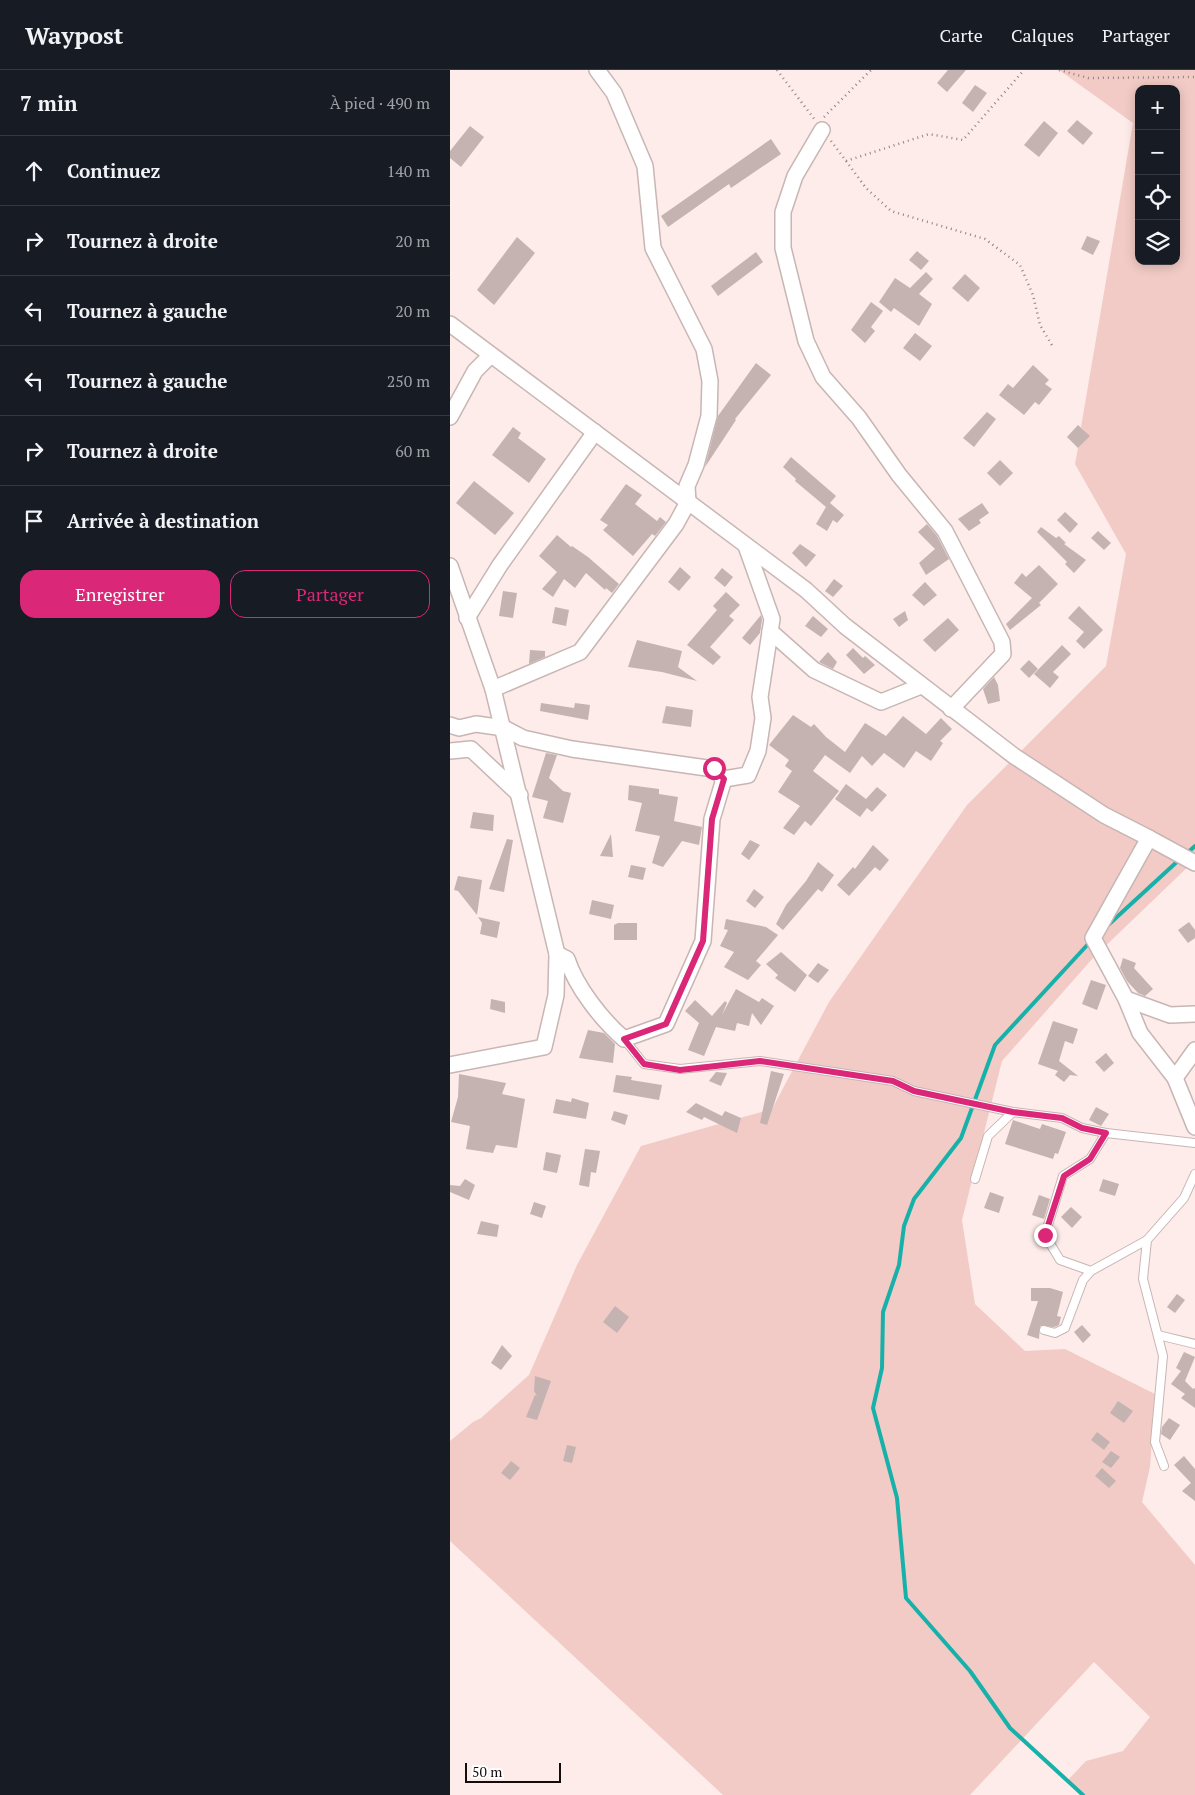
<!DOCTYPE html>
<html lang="fr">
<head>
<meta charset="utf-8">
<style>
  :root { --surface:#171b24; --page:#20242c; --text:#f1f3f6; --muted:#9ea1a6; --line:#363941; --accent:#db2777 }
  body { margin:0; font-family:"PT Serif",serif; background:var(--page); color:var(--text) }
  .controls { position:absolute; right:15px; top:15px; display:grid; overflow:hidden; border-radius:10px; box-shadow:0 2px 12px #0003 }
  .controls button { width:45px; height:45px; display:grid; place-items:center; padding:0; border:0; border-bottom:1px solid var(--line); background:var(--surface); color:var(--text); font:25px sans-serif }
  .scale { position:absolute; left:15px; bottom:12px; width:96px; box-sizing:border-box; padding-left:5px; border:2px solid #130e0d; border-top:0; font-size:14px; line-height:18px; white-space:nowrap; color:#130e0d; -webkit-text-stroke:4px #fff; paint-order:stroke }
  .stop { position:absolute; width:15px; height:15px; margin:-11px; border:4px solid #db2777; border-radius:50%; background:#fff }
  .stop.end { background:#db2777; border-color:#fff; box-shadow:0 1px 5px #0008 }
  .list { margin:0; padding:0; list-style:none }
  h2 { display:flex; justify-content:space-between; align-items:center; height:65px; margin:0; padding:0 20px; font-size:21px }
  h2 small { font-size:16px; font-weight:400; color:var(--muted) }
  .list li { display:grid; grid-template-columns:32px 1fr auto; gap:15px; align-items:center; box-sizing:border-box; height:70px; padding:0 20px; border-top:1px solid var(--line) }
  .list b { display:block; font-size:19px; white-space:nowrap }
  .list em { font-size:16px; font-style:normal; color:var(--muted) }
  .actions { display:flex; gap:10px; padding:15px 20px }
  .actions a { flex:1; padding:11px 0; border:1px solid var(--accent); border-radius:15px; text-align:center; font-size:18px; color:var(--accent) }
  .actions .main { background:var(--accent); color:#fff }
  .icon { flex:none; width:28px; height:28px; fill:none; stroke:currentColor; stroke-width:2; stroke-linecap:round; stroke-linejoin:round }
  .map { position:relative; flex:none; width:745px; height:1725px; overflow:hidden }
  header { display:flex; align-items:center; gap:30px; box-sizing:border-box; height:70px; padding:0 25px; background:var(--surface); border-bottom:1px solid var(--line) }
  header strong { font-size:24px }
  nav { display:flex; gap:28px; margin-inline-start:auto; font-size:18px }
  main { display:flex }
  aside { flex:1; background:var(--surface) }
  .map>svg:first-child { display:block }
</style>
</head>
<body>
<header>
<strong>Waypost</strong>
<nav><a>Carte</a><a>Calques</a><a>Partager</a></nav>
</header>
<main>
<aside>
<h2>7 min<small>À pied · 490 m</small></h2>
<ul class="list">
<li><svg class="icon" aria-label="ahead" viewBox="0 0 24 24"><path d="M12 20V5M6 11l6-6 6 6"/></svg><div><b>Continuez</b></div><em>140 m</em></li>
<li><svg class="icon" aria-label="right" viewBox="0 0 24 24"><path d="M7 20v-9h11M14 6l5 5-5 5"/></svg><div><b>Tournez à droite</b></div><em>20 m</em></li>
<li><svg class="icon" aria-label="left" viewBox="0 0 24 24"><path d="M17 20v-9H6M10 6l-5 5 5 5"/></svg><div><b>Tournez à gauche</b></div><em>20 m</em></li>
<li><svg class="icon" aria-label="left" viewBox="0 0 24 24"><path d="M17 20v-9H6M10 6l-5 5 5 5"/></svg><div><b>Tournez à gauche</b></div><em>250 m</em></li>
<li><svg class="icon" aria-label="right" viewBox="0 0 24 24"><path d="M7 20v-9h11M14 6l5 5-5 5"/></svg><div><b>Tournez à droite</b></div><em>60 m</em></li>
<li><svg class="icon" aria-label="arrive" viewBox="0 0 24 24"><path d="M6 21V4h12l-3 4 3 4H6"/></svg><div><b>Arrivée à destination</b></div></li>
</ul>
<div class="actions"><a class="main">Enregistrer</a><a>Partager</a></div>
</aside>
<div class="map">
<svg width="745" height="1725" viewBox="0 0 745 1725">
  <rect width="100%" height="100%" fill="#fdece9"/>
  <path fill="#f2cbc6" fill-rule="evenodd" d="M609 0H745V790L643 888 552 991 512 1150 525 1234 575 1281 615 1279 705 1324 700 1397 692 1432 745 1495V1725H633L617 1711 636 1691 673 1681 700 1647 644 1592 520 1725H273L0 1471V1371L23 1352 31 1348 79 1305 127 1195 191 1076 322 1039 379 932 517 735 656 596 676 484 625 394 628 378 639 366 631 357 683 53ZM689 19H726V191H689Z"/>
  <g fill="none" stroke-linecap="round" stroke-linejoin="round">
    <g stroke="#18b1a9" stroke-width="4">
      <polyline points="736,784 745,776"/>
      <polyline points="656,857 730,789"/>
      <polyline points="633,1725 560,1658 520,1601 456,1528 447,1428 423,1338 432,1298 433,1242 449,1195 454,1156 464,1129 511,1068 545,975 640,872"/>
    </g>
  </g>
  <g fill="#c4b3b1">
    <polygon points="498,0 516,0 497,22 487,13"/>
    <polygon points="525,15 537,23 523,42 512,33"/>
    <polygon points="627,50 643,63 633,75 617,61"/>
    <polygon points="594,51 608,63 589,87 574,75"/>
    <polygon points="20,56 34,67 11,97 0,88 0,81"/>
    <polygon points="321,69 331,84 281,118 279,114 218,157 211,146"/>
    <polygon points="637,166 650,171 643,185 631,179"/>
    <polygon points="67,167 85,183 44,235 27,220"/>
    <polygon points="467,181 479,191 471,200 459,190"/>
    <polygon points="306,182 313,192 268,226 261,216"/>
    <polygon points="476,202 483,209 469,224 482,234 469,256 444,238 441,242 429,232 445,208 460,218"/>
    <polygon points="515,204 530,218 518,232 502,218"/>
    <polygon points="421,232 433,241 421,257 425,261 415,273 401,260"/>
    <polygon points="465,263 482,276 470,291 453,278"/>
    <polygon points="306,293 321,305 285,349 286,350 255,397 268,346"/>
    <polygon points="583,295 599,310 595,314 602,319 589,335 585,332 574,345 549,325 558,314 563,318"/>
    <polygon points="537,342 546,349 524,377 513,368"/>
    <polygon points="628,355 640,366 628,378 617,367"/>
    <polygon points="63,357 71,363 68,368 96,389 79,413 42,385"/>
    <polygon points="341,387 386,426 380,433 394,445 387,453 383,450 377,461 366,454 376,437 345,411 346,409 333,397"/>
    <polygon points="550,390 563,403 550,416 537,403"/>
    <polygon points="24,411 64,443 45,465 6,433"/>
    <polygon points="176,414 192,425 185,434 207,451 210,447 216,452 205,466 202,464 183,486 153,460 158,455 150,450"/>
    <polygon points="532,433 539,443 529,450 531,453 519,461 508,449"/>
    <polygon points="615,442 628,454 620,463 607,450"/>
    <polygon points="477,454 487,466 499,489 476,505 469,493 485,479 468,462"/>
    <polygon points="591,457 606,468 609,466 616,473 614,474 636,490 624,503 615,494 617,492 587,462"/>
    <polygon points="648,461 661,473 654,480 641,468"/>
    <polygon points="107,465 121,477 122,476 138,487 169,514 162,523 156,518 155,520 136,503 125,518 114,509 103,527 92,519 107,502 89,486"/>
    <polygon points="350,474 366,485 356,497 342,483"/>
    <polygon points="589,495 608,514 589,533 591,535 560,560 556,554 582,528 564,513 572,503 576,507"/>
    <polygon points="230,497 241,507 229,521 218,512"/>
    <polygon points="272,498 283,507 275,517 264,508"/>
    <polygon points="384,509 393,516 383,527 375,521"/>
    <polygon points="475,512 487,525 474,536 462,525"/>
    <polygon points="53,521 67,523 63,548 49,546"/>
    <polygon points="276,522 290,535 279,546 284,550 260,577 271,587 263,595 237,575 267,540 263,536"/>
    <polygon points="629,536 653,560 634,579 626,571 634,562 618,548"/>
    <polygon points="105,537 119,540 116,556 102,553"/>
    <polygon points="455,541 458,550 449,557 443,549"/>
    <polygon points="311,545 312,550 310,563 300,575 292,568"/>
    <polygon points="363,546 378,559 371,567 355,556"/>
    <polygon points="498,548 509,560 485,582 473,570"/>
    <polygon points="187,570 232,581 228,597 247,611 212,602 178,597"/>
    <polygon points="612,575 621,584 603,602 609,607 600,618 584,604"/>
    <polygon points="403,578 413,588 415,586 425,595 414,604 396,585"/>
    <polygon points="80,580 95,581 95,587 79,594"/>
    <polygon points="378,582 387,592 383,599 369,592"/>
    <polygon points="579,590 588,599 579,608 570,599"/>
    <polygon points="544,607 548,615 550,631 538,634 533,619"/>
    <polygon points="91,633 124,638 125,633 140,635 138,650 90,641"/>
    <polygon points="216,636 243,640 241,657 212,653"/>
    <polygon points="343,645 361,657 364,654 376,667 395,682 415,653 436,666 453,646 476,664 491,648 502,659 490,671 493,673 481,691 466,681 454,698 434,683 422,696 412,686 400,703 375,685 363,701 389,721 361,756 355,751 344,765 333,758 350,736 328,722 342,701 335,696 339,690 319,675"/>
    <polygon points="96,683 107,685 99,708 113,721 121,723 113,753 93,748 98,731 82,727"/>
    <polygon points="396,714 416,729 427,717 437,725 422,742 417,738 410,747 385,729"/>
    <polygon points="179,715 209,719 209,724 228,727 224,751 252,757 249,775 232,771 213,797 202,793 210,766 185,761 192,733 178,730"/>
    <polygon points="23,742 44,745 43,761 20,758"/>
    <polygon points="161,764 163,787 150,786"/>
    <polygon points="57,769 63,770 54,822 39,819"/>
    <polygon points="300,770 310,775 299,790 291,784"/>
    <polygon points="423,775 439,790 430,801 425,797 399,826 387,815 403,797 405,799"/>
    <polygon points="368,792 384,805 372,822 368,819 333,860 326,854 336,835 356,811"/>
    <polygon points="181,795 196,798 193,810 178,807"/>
    <polygon points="8,806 32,810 27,845 8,821 4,820"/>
    <polygon points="304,819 314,827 305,838 296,831"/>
    <polygon points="142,830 164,835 161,849 139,844"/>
    <polygon points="28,847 50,852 47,868 30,864 32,853"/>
    <polygon points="276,849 316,857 328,865 306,891 311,895 298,910 274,897 284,882 270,876 278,860 274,859"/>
    <polygon points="739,852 745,860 745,868 738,873 728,860"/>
    <polygon points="168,853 187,853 187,870 164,870 164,855"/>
    <polygon points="331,882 357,905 345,922 325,908 328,905 316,894"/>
    <polygon points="673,888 686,893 684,898 703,919 695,926 688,923 677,911 670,898"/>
    <polygon points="368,893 379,900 368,913 358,906"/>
    <polygon points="641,910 656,915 647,940 632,934"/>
    <polygon points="286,919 309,932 312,928 324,936 311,955 302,943 299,956 287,953 285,961 266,957 254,986 238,980 249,953 235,941 245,930 262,946 275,931 277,933 272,945"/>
    <polygon points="41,929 55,932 55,943 40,939"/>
    <polygon points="603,951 628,959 623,974 615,971 609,991 628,1006 620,1005 614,1012 605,1005 608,1001 588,994"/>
    <polygon points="138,960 154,963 165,974 163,993 129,988"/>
    <polygon points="656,983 664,993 654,1002 645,992"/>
    <polygon points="321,1001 334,1004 317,1055 310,1053"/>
    <polygon points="266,1002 277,1003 271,1016 259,1011"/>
    <polygon points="9,1004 56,1013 52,1024 75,1029 67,1078 46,1075 43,1083 16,1079 20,1056 1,1052 8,1027"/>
    <polygon points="166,1005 182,1007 181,1010 212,1015 209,1030 163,1022"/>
    <polygon points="122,1028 139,1033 136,1049 103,1043 106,1029 121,1032"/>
    <polygon points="246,1033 272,1046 275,1041 291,1048 287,1063 254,1047 252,1050 236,1042"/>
    <polygon points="646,1037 659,1044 651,1056 639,1050"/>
    <polygon points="164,1041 178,1045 175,1055 161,1050"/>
    <polygon points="563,1050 590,1059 592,1054 616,1062 608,1084 605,1083 603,1089 555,1074"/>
    <polygon points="135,1079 150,1081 146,1103 141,1102 139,1117 129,1115"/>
    <polygon points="96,1082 111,1085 107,1103 93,1100"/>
    <polygon points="15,1109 25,1115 19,1130 0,1122 0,1115 10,1116"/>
    <polygon points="653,1109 669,1114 665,1126 649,1121"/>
    <polygon points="540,1122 554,1127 549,1143 534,1138"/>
    <polygon points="589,1125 600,1129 594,1149 582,1145"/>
    <polygon points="84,1132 96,1136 92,1148 80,1144"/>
    <polygon points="621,1137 632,1147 622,1158 611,1147"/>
    <polygon points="31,1151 49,1155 47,1167 27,1164"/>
    <polygon points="581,1218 600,1218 613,1222 607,1246 611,1247 609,1255 604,1257 590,1256 589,1269 577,1265 588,1231 581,1231"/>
    <polygon points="727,1224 735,1230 725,1243 717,1237"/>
    <polygon points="165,1236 179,1247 167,1263 153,1252"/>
    <polygon points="632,1255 641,1265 633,1273 624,1262"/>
    <polygon points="52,1275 62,1286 51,1300 41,1293"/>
    <polygon points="734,1282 745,1287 735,1311 743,1319 745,1318 745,1338 731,1328 735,1324 721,1314 731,1301 726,1298"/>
    <polygon points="85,1306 101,1311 87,1350 76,1347 85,1325 87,1326 84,1321"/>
    <polygon points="668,1331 683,1341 674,1353 660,1343"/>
    <polygon points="719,1348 730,1355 720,1370 711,1364 712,1357"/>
    <polygon points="647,1362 660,1372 654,1380 641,1370"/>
    <polygon points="117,1375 126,1377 122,1393 113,1391"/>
    <polygon points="661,1381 670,1387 661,1398 652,1392"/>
    <polygon points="734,1386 745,1399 745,1431 732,1421 741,1413 724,1395"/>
    <polygon points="61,1391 70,1398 60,1410 51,1403"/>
    <polygon points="652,1398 666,1411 659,1418 645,1406"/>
  </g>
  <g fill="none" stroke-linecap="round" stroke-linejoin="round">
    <defs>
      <g id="service">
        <polyline points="174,969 194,994 230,999 310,991 443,1011 464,1021 563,1042"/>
        <polyline points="656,1063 640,1089 613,1106 595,1165 610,1190 641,1201 697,1170 734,1128 745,1104"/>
        <polyline points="525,1109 538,1066 563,1042 612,1048 632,1058 656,1063 745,1073"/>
        <polyline points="697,1170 693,1209 713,1286 705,1372 714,1396"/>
        <polyline points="594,1260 605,1263 615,1258 633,1210 641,1201"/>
        <polyline points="708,1265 745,1274"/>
      </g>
      <g id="minor">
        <polyline points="372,60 345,106 333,142 333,178 356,271 373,307 409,348 449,405 495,461 552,572 553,584 501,639"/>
        <polyline points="0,254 356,520 395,556 564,686 654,745 699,768 643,868 676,929 690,963 725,1008 745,1057"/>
        <polyline points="0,347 25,301 41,285"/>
        <polyline points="0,496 43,619 107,884 106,925 94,977 0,995"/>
        <polyline points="17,548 50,495 145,362"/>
        <polyline points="320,561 364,600 431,632 471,616"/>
        <polyline points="43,619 130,582 226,454 238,432 237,416 246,395 259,346 260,311 254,279 203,178 195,96 164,23 147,0"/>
        <polyline points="0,655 9,658 26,654 54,658 73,668 122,679 264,699 274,709"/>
        <polyline points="0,681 21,679 70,725"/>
        <polyline points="274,709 298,705 308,681 313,648 310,627 322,549 296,476"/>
        <polyline points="699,768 745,793"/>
        <path d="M107 884 117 889C126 917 152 950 174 969L216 954 253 871 262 749 274 709"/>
        <polyline points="676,929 720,945 745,944"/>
        <polyline points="725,1008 745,980"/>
      </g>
    </defs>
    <use href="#service" stroke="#c7b6b4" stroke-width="10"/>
    <use href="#minor" stroke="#c7b6b4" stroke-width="18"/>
    <g stroke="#8f8482" stroke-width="2.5" stroke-dasharray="1 4" stroke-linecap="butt">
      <polyline points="327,0 365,50"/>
      <polyline points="609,0 638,8 745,7"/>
      <polyline points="374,47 421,0"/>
      <polyline points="381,71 396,91 479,64 513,70 574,0"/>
      <polyline points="396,91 416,118 441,141 535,169 570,195 583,225 590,255 603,277"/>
    </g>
    <use href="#service" stroke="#fff" stroke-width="8"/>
    <use href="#minor" stroke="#fff" stroke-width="15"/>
  </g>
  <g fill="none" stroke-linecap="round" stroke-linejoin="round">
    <polyline stroke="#db2777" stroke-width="6" points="264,698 274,709 262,749 253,871 216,954 174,969 194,994 230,1000 310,991 443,1011 464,1021 563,1042 612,1048 632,1058 656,1063 640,1089 614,1106 595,1165"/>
  </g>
</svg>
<div class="controls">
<button>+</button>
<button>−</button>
<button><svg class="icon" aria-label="locate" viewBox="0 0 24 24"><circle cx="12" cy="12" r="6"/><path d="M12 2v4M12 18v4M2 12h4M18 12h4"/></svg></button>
<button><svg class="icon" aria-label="layers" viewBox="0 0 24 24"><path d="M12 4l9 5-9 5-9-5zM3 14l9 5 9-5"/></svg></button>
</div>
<div class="scale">50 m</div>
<div class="stop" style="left:264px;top:698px"></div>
<div class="stop end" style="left:595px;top:1165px"></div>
</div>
</main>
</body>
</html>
